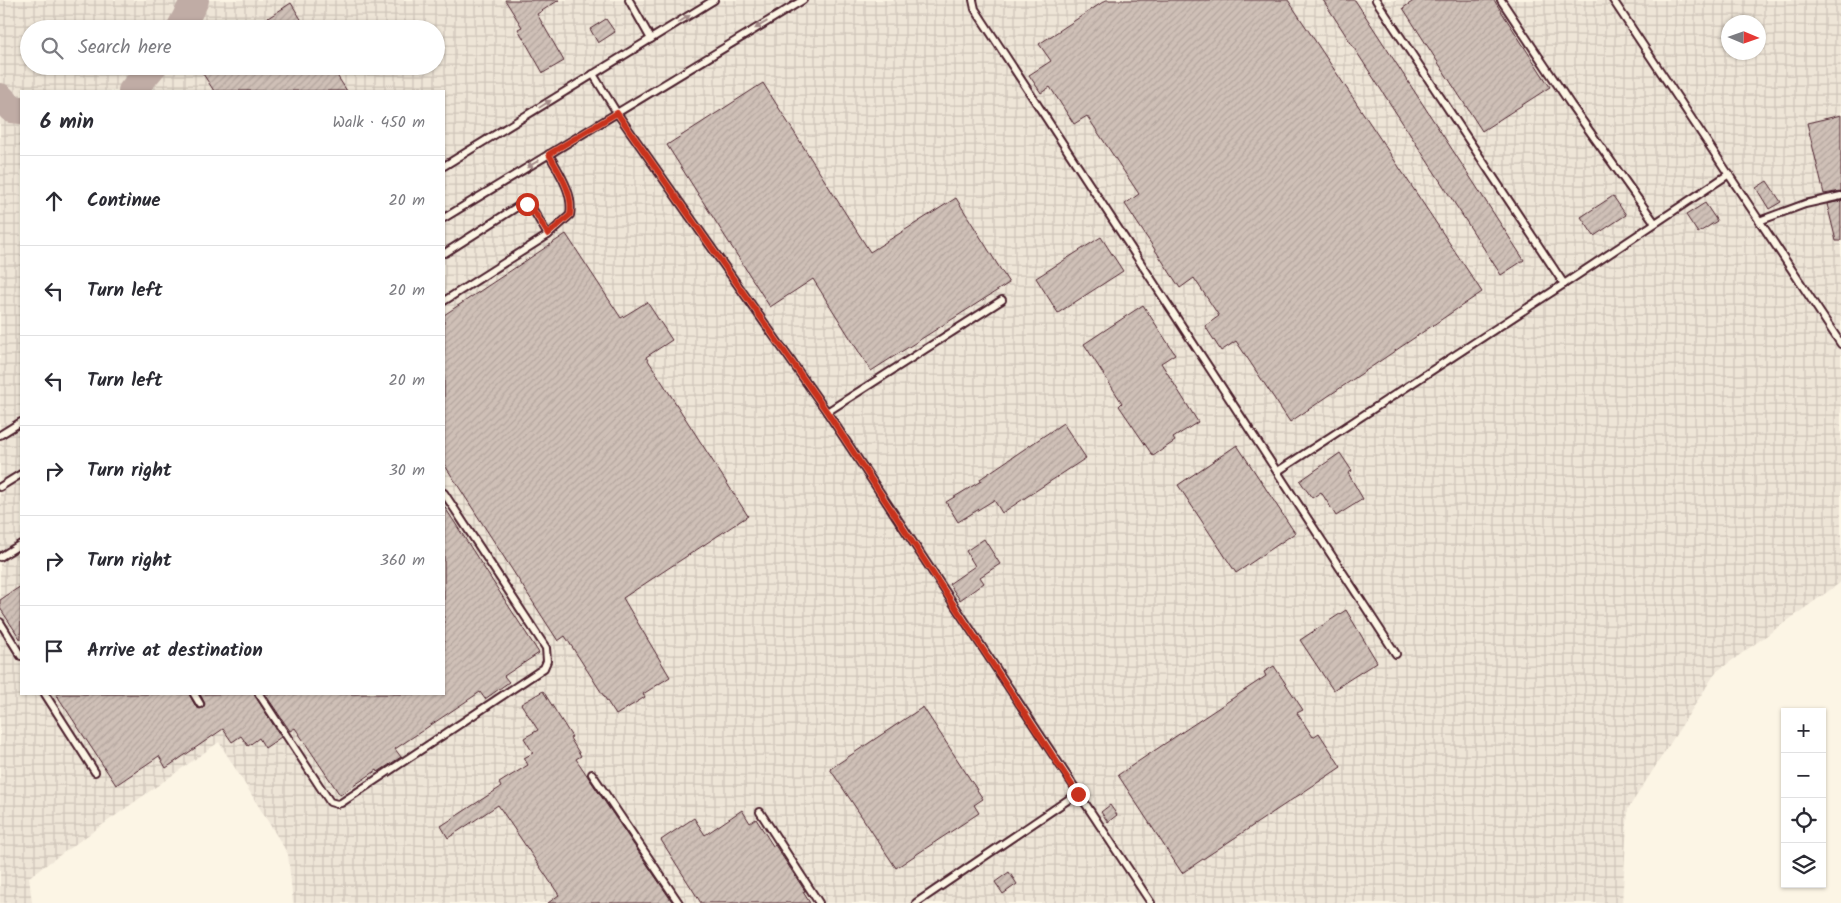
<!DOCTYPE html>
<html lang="en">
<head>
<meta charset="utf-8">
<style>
  :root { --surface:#fff; --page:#f2f2f3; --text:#2b2b33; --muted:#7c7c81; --line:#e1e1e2 }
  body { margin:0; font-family:Kalam,sans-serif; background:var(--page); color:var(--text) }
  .controls { position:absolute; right:15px; bottom:15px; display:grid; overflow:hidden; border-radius:0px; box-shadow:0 1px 4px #0004 }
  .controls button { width:45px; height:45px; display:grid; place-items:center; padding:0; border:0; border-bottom:1px solid var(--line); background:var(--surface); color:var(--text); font:25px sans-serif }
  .compass { position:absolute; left:1721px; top:15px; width:45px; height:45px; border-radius:50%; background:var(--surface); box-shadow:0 1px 4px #0004; rotate:92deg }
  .stop { position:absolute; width:15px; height:15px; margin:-11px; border:4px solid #c8321e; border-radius:50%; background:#fff }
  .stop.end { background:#c8321e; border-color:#fff; box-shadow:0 1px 5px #0008 }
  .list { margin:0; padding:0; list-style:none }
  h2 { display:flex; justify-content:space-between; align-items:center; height:65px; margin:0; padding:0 20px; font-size:21px }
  h2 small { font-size:16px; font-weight:400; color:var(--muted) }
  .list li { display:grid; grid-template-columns:32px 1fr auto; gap:15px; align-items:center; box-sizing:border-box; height:90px; padding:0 20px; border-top:1px solid var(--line) }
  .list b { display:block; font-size:19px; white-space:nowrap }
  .list em { font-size:16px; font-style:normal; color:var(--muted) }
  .icon { flex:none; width:28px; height:28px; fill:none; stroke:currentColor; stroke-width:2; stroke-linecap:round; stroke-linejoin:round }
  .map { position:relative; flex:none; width:1841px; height:903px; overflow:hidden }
  .search { position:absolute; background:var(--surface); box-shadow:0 1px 4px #0004; left:20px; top:20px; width:425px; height:55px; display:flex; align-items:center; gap:12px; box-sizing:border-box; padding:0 18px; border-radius:28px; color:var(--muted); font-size:19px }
  .panel { position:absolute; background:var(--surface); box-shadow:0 1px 4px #0004; left:20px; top:90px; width:425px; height:605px; border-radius:0px }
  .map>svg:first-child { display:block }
</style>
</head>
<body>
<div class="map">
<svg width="1841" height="903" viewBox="0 0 1841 903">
  <defs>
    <pattern id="industrial-grid" width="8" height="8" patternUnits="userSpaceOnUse" patternTransform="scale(1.25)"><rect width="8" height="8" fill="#eee5d7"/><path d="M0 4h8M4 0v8" fill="none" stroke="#cec4b9"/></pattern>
    <pattern id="building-hatch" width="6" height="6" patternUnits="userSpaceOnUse" patternTransform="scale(1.25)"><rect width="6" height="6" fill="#cfc0b7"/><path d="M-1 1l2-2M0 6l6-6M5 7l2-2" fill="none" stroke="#b3a59e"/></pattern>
  </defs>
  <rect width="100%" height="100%" fill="#fcf5e5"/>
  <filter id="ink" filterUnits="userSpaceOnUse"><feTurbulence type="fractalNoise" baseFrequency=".02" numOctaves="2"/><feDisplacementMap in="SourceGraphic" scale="10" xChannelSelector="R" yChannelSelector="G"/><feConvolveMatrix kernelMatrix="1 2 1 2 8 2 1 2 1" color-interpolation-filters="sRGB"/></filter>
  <g filter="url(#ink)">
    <path fill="url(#industrial-grid)" fill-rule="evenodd" d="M0 0H1841V582L1716 672 1628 809 1622 903H293L288 854 219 742 29 877 32 903H0ZM1728 22H1758V52H1728ZM29 29H436V66H29ZM21 91H444V694H21Z"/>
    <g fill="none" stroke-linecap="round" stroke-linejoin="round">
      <g stroke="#c0aca5" stroke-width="28">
        <polyline points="180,29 195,0"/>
        <polyline points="132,91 153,66"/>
        <polyline points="0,97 12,109 21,110"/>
      </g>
    </g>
    <g fill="url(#building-hatch)" stroke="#4a1f2b">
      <polygon points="505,0 559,0 537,14 564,61 543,73 518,29 522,27"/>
      <polygon points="1106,0 1288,0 1482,292 1290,422 1236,341 1221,351 1205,326 1219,316 1194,278 1180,288 1125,204 1139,194 1087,116 1074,124 1050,87 1041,93 1029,75 1051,61 1039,44"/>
      <polygon points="1323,0 1355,0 1524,260 1501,275"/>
      <polygon points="1415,0 1494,0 1550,87 1482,131 1403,8"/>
      <polygon points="291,3 307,29 251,29"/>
      <polygon points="606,19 615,32 598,43 590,29"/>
      <polygon points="198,66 331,66 347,91 214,91"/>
      <polygon points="763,83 870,252 956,198 1009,283 871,371 813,279 770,307 667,145"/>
      <polygon points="1841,115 1841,191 1824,194 1807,123"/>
      <polygon points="1767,181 1781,202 1769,209 1756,188"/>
      <polygon points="1613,196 1626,215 1594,236 1581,217"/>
      <polygon points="1841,201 1841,241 1836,241 1827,204"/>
      <polygon points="1705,203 1717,221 1698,233 1686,215"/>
      <polygon points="566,234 621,318 647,302 672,340 646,357 748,516 623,598 670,677 643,694 645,697 616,715 565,636 558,641 444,464 444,315"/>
      <polygon points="1101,237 1123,271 1058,313 1036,278"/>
      <polygon points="1143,305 1175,354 1161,363 1198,422 1173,438 1175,441 1153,456 1119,406 1122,403 1084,344"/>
      <polygon points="1063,423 1086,458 1002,513 994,500 958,522 946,502 981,481 980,479"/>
      <polygon points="1237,445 1295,533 1236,573 1178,485"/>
      <polygon points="1340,453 1352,471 1348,473 1363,499 1336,516 1321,492 1312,498 1300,481"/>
      <polygon points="444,506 539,653 504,676 509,682 485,699 480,692 395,749 401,757 378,772 377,770 340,795 295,728 290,731 265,694 444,694"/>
      <polygon points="984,539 1000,564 980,577 984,583 960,600 949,584 975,566 966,551"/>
      <polygon points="21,586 21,640 0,608 0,600"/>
      <polygon points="1346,610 1377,662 1333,690 1300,640"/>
      <polygon points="1274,666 1303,710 1297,713 1313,737 1319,733 1341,767 1182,873 1118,775 1266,676 1264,672"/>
      <polygon points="543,691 572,737 570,738 581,756 576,759 673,903 548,903 559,895 498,805 448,838 441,826 501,787 499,783 528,765 524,758 533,753 524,738 538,730 521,704"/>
      <polygon points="56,694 189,694 196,707 200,709 203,708 205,704 200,694 254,694 281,737 265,748 259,738 248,746 241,736 232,742 223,729 166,768 159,756 116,785"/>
      <polygon points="923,707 983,799 974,805 979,813 896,868 830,769"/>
      <polygon points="1110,805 1117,815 1108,822 1101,812"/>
      <polygon points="742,810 750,823 756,819 773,846 775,845 805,891 803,892 810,903 701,903 661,840 694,818 705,835"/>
      <polygon points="1009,872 1017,884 1003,894 995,882"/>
    </g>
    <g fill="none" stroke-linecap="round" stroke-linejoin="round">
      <defs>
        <g id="lane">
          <polyline points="629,0 651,39"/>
          <polyline points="973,0 975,9 1396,654"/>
          <polyline points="1376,0 1564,284 1729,174"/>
          <polyline points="1501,0 1571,105 1655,223"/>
          <polyline points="1613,0 1841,344"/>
          <polyline points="593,74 617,113 827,412 1151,903"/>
          <polyline points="444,166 714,0"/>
          <polyline points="444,218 803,0"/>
          <polyline points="1759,221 1805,204 1841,196"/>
          <polyline points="445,253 520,205 527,204 531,206 548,235"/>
          <path d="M444 301 548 235 570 215C574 193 559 173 549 154"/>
          <polyline points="827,412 1002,300"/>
          <polyline points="0,435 21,422"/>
          <polyline points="1278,471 1564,284"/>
          <polyline points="0,487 21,474"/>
          <polyline points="0,557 21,544"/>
          <polyline points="0,622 21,656"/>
          <polyline points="45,694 95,772"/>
          <polyline points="194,694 200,704"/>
          <polyline points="259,694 330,802 337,804 341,803 544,668 547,661 546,648 444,493"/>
          <polyline points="592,774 679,903"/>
          <polyline points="760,812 819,903"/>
          <polyline points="916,903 1078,793"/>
        </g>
      </defs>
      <use href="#lane" stroke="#4a1f2b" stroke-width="10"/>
      <use href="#lane" stroke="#fcf5e5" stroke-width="6"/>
    </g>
    <defs><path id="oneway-solid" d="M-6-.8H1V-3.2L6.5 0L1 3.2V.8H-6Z" transform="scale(1.25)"/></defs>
    <g fill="#a38a88">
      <use href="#oneway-solid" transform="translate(684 19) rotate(-32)"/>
      <use href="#oneway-solid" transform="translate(761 25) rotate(149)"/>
      <use href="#oneway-solid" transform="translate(545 104) rotate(-32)"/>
      <use href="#oneway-solid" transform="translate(533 164) rotate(149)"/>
    </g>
  </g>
  <g fill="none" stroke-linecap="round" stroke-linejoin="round" filter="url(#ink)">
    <path stroke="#c8321e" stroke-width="6" d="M527 204 531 206 548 234 570 215C574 193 559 173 549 154L617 113 827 412 1078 794"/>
  </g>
</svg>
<div class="controls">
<button>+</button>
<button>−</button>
<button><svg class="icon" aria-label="locate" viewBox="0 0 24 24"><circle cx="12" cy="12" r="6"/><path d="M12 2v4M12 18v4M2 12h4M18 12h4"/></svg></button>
<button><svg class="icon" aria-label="layers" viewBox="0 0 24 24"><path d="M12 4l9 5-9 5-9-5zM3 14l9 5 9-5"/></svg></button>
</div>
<svg class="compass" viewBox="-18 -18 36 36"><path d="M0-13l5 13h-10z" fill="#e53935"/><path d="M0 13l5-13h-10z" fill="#7c7c81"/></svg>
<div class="stop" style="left:527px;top:204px"></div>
<div class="stop end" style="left:1078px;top:794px"></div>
<div class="search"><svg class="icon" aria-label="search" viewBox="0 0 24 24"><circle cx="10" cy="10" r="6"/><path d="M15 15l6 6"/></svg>Search here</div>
<section class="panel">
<h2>6 min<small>Walk · 450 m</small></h2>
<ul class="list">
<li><svg class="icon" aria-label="ahead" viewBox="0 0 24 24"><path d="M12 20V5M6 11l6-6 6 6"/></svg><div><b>Continue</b></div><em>20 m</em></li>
<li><svg class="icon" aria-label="left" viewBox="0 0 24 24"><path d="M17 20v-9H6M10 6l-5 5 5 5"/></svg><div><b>Turn left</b></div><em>20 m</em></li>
<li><svg class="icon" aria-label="left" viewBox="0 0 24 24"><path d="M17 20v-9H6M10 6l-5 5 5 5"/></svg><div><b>Turn left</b></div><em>20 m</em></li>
<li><svg class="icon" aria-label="right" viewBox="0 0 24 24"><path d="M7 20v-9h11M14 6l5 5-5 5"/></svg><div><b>Turn right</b></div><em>30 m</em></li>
<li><svg class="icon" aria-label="right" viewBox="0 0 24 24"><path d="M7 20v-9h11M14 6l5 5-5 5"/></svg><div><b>Turn right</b></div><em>360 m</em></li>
<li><svg class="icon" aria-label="arrive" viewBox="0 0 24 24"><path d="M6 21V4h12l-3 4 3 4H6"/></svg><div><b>Arrive at destination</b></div></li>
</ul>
</section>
</div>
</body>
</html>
